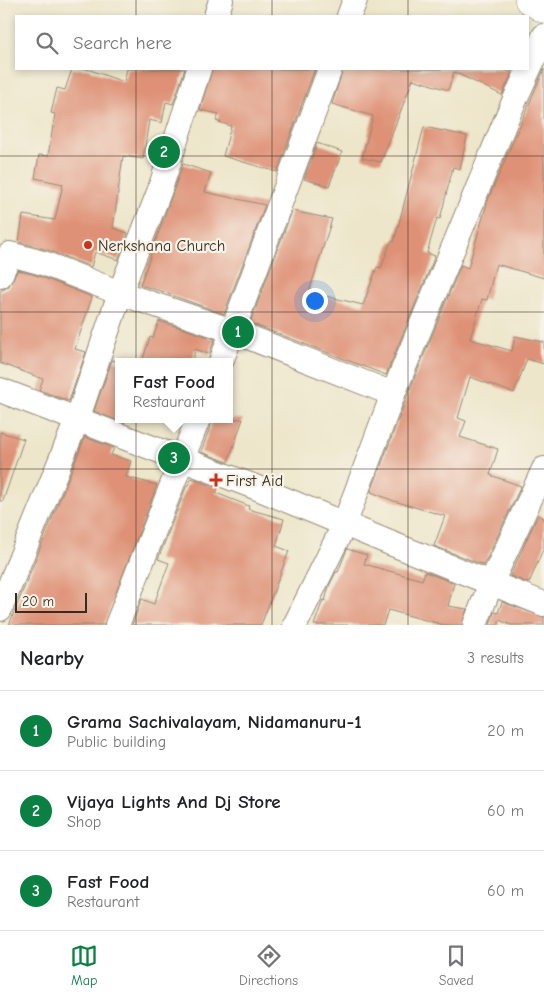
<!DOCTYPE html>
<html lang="en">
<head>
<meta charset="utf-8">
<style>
  :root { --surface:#fff; --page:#f6f6f6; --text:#202124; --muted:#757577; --line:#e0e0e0; --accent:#0b8043 }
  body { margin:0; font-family:"Comic Neue",sans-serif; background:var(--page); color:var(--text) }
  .scale { position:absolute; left:15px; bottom:12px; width:72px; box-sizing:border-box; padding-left:5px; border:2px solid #3b2a1e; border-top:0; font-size:14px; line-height:18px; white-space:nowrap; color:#3b2a1e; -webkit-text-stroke:4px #f7f3e8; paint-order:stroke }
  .you { position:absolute; left:314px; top:300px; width:18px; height:18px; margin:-12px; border:4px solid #fff; border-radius:50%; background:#1a73e8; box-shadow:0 0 0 8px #1a73e833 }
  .badge { display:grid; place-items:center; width:32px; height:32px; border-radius:50%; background:var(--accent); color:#fff; font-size:16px; font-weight:700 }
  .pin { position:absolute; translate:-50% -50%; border:2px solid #fff; box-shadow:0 1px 5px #0006 }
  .popup { position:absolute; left:115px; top:358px; width:118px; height:65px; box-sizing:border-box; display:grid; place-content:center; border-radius:0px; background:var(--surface); filter:drop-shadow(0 1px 4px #0005); font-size:16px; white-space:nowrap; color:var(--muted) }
  .popup b { font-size:19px; color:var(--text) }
  .popup::after { content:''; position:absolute; left:50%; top:100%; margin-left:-10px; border:10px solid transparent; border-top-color:var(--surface) }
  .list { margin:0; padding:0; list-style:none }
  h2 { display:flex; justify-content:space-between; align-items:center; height:65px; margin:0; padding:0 20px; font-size:21px }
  h2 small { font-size:16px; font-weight:400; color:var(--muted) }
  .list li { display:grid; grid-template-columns:32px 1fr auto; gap:15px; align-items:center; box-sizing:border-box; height:80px; padding:0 20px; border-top:1px solid var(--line) }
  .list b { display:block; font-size:19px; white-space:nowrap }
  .list p { margin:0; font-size:16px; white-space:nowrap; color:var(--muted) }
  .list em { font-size:16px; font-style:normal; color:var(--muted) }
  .icon { flex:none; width:28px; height:28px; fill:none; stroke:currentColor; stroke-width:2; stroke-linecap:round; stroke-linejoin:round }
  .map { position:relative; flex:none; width:544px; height:625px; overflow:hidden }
  .search { position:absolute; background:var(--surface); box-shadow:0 2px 8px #0003; left:15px; right:15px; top:15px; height:55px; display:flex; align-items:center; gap:12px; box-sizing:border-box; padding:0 18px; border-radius:0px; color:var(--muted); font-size:19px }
  .sheet { height:305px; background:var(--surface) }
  nav { display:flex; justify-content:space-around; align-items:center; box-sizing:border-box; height:70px; border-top:1px solid var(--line); background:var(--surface); font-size:14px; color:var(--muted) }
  nav a { display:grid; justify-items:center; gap:2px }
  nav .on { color:var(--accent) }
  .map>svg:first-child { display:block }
</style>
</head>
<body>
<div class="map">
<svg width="544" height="625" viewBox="0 0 544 625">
  <rect width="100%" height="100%" fill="#f7f3e8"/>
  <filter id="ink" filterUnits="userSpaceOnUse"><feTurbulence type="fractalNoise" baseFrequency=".02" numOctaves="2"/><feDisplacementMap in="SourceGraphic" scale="10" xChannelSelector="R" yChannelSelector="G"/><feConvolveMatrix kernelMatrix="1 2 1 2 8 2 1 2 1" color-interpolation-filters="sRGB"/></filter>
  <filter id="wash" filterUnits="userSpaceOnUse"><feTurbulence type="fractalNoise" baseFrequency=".0096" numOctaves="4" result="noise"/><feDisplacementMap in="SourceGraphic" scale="20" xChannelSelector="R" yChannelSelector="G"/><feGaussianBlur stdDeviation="1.12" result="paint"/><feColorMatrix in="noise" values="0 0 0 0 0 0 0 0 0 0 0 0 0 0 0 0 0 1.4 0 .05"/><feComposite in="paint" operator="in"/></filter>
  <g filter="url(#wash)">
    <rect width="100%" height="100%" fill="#ede6ca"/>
    <g id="blocks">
      <g fill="#de9176">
        <polygon points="72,69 87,69 124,82 127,69 185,69 173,104 166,102 162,123 149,120 143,159 123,156 113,228 128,233 118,260 95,252 91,267 48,250 19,242 23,215 55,220 63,184 35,178 39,155 48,156 55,114 51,113 57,88 65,90"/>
        <polygon points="212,69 315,69 277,172 223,156 231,126 216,121 219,114 200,110"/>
        <polygon points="343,69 504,69 512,72 502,95 454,72 448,90 413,79 381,162 362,158 373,116 332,104"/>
        <polygon points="544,69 544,278 496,264 487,300 482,299 470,339 512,351 515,336 544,342 544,364 527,359 514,393 470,377 458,418 466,421 460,437 498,449 490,475 521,486 484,565 434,546 445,516 394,501 371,492 406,399 461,265 468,268 488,200"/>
        <polygon points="424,127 467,136 460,169 453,167 440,219 437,218 427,253 435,256 386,375 250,323 292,211 332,219 309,292 363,305 377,267 381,268 391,241 394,242"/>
        <polygon points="317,143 342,152 329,186 304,179"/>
        <polygon points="183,164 211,173 205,192 265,205 224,314 168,294 168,293 140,285"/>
        <polygon points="18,270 39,276 92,297 75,349 86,352 69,401 39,390 43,379 0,363 0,291 8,287"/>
        <polygon points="159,321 215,339 209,354 195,349 193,362 142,362 150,337 153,338"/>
        <polygon points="112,360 119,362 119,419 126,419 124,423 94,411"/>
        <polygon points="213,419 243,419 228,462 201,452"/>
        <polygon points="0,432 24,439 3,501 0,501"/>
        <polygon points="85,437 114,448 111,455 131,461 126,477 157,485 104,625 9,625"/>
        <polygon points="191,478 218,488 216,493 249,506 248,509 284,519 276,546 289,551 261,625 132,625 142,599 154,604 169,563 158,559 187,485 189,485"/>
        <polygon points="538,515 544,518 544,547 529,583 510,576"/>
        <polygon points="347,549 367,555 364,564 422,580 425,572 454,583 448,606 467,609 462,625 444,625 388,610 383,625 314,625 323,600 325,601 329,586 336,572 338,572"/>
        <polygon points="502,602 544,617 544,625 511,625 499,620 499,625 490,625 494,612 498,613"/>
      </g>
    </g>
  </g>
  <g filter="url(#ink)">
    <use href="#blocks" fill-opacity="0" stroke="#948874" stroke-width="1"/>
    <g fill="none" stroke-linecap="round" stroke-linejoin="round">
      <defs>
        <g id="street">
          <polyline points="216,16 221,0"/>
          <polyline points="349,16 355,0"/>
          <polyline points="0,276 10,254 43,263 120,293 233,331 393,394"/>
          <polyline points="221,362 330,69"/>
          <polyline points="0,390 255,487 390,543 544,604"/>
          <polyline points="0,609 77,420 120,293 159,192 199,69"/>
          <polyline points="117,625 198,419"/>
          <polyline points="295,625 344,525 393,394 508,115 544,36"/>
          <polyline points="475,625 491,583 544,469"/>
        </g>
        <polyline id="secondary" points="529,0 544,9"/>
      </defs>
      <use href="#street" stroke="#948874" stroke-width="26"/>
      <use href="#secondary" stroke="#948874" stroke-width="29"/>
      <use href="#street" stroke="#fff" stroke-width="24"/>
      <use href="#secondary" stroke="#fff" stroke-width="28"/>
    </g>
  </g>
  <path fill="none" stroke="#3b2a1e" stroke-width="1" stroke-opacity="0.55" d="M136 0V16M272 0V16M408 0V16M136 69V625M272 69V625M408 69V625M0 156H544M0 312H544M0 469H544"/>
  <g fill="#c8321e" stroke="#f7f3e8" stroke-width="2">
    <circle cx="88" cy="245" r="5"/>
    <path d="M213.5 472.5h5v5h5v5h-5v5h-5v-5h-5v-5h5z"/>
  </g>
  <g text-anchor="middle" stroke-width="4.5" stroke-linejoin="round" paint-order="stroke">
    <g font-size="16" fill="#3b2a1e" stroke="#f7f3e8" text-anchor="start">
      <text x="98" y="251">Nerkshana Church</text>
      <text x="226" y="486">First Aid</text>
    </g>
  </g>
</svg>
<div class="scale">20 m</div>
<div class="you"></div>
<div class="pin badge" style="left:238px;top:332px">1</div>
<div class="pin badge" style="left:164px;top:152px">2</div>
<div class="pin badge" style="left:174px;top:458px">3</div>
<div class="popup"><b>Fast Food</b>Restaurant</div>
<div class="search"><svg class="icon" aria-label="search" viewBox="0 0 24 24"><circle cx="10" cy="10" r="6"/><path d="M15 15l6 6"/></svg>Search here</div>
</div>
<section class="sheet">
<h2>Nearby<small>3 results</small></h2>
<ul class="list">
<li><span class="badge">1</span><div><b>Grama Sachivalayam, Nidamanuru-1</b><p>Public building</p></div><em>20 m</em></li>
<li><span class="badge">2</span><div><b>Vijaya Lights And Dj Store</b><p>Shop</p></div><em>60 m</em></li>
<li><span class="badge">3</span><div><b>Fast Food</b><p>Restaurant</p></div><em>60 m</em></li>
</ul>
</section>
<nav>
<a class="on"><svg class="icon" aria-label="map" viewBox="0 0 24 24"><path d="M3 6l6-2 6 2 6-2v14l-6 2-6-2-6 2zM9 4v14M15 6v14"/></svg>Map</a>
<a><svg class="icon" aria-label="directions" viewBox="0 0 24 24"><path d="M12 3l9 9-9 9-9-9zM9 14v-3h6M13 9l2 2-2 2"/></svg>Directions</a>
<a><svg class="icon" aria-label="saved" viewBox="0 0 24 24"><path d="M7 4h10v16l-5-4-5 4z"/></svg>Saved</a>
</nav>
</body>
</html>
